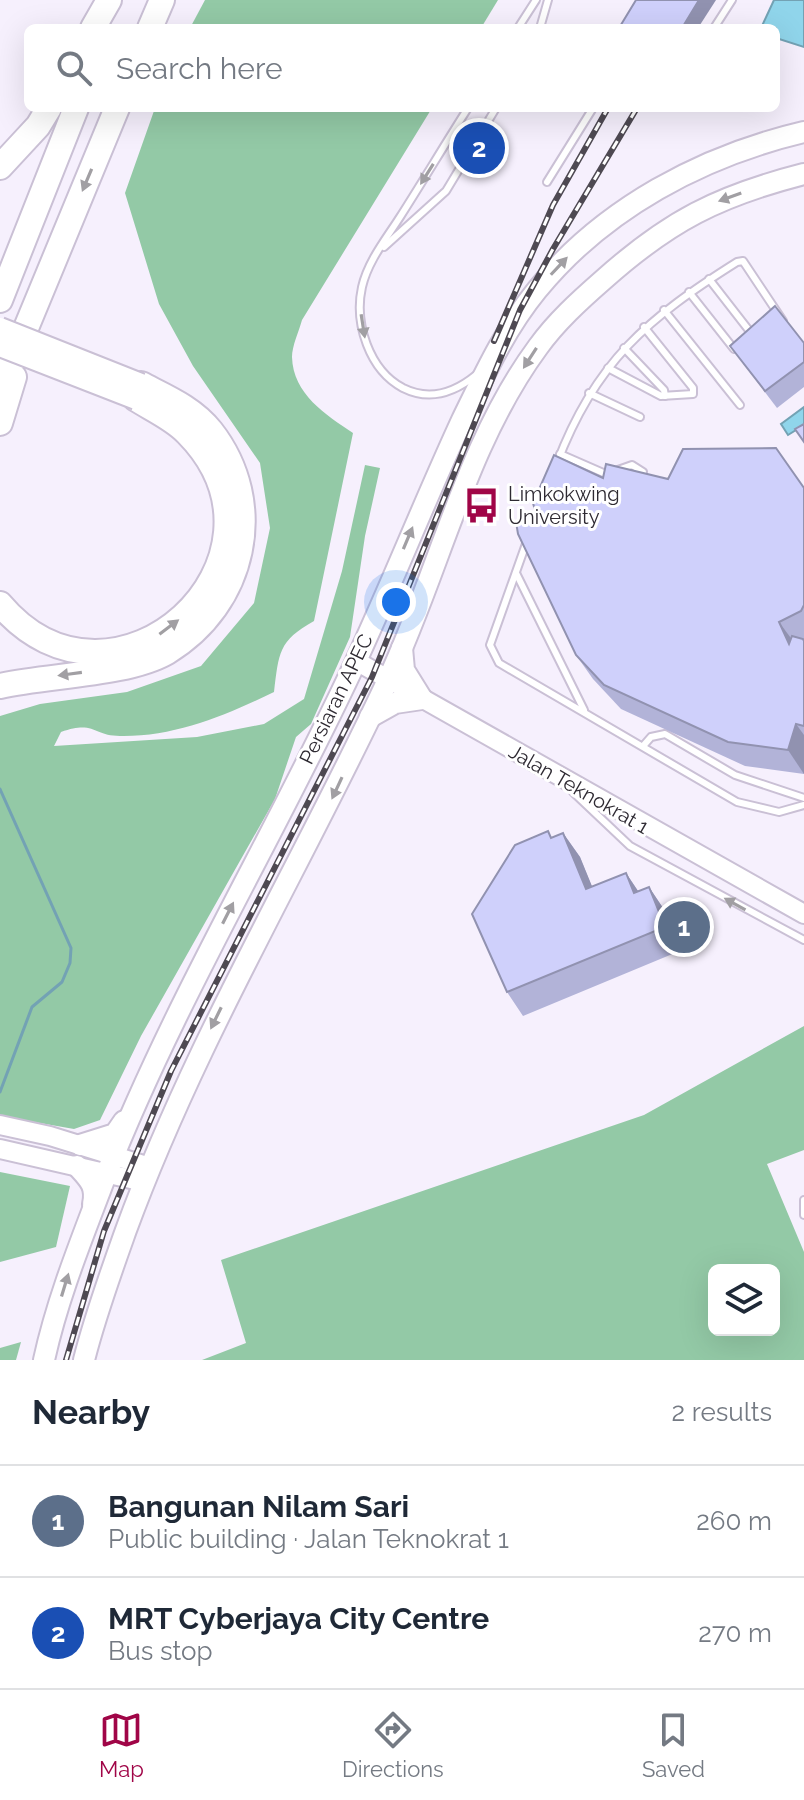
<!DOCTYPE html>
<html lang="en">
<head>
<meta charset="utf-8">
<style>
  :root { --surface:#fff; --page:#f2f2f3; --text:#1f2937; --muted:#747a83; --line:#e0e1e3; --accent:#a00547 }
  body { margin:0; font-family:Raleway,sans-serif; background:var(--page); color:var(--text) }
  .controls { position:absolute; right:24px; bottom:24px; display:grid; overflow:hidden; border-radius:12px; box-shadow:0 8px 32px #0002 }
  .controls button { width:72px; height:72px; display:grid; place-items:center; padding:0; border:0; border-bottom:2px solid var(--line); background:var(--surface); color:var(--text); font:40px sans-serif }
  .you { position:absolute; left:396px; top:602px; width:28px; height:28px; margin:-20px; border:6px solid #fff; border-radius:50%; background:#1a73e8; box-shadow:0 0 0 12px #1a73e833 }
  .badge { display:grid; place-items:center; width:52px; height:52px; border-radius:50%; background:var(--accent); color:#fff; font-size:26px; font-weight:700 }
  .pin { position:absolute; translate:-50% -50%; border:4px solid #fff; box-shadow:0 2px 8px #0006 }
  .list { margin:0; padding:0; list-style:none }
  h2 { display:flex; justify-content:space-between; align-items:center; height:104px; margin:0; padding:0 32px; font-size:34px }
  h2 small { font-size:26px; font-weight:400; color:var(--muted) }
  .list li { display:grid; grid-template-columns:52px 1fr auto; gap:24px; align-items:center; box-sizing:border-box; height:112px; padding:0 32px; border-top:2px solid var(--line) }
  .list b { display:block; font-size:30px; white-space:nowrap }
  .list p { margin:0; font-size:26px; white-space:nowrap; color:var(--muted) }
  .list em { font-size:26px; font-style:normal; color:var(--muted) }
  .icon { flex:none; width:44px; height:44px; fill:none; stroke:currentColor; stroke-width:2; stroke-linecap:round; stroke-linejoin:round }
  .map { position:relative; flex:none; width:804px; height:1360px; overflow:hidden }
  .search { position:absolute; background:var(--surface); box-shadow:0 8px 32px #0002; left:24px; right:24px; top:24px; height:88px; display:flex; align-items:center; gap:20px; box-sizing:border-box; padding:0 28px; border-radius:12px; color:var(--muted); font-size:30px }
  .sheet { height:328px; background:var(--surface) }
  nav { display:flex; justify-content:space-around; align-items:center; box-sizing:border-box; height:112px; border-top:2px solid var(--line); background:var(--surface); font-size:22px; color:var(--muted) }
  nav a { display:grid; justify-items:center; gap:4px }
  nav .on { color:var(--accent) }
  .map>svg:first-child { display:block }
</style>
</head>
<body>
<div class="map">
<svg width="804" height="1360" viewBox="0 0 804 1360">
  <rect width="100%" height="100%" fill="#f6f0fd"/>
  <g fill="#93c9a6" fill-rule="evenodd">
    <polygon points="205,0 498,0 481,28 190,28"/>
    <path d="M155 108H432L302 320C299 331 292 346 292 357 293 394 326 415 353 433L314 621C278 641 279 653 274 692 226 715 175 737 120 736 93 736 95 720 61 732L54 746 197 737 264 724 304 699 342 571 365 465 380 468 365 536 350 637 311 724 296 737 275 799 141 1036 100 1120 74 1129 0 1116V716L40 704 127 692 201 666 254 603 270 528 260 463 193 366 159 304 125 193Z"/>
    <path d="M804 1026V1150L767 1164 804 1252V1360H202L246 1343 221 1260 644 1115ZM774 1270V1330H714V1270Z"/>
    <polygon points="0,1172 70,1186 56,1247 0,1262"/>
    <polygon points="21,1342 16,1360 0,1360 0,1348"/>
  </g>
  <g fill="#90d5eb" stroke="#73a2b4" stroke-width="2">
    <polygon points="774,0 804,0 804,47 776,38 776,28 761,28"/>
    <polygon points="804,407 804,425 788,435 781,424"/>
  </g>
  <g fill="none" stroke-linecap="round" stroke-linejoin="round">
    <polyline stroke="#73a2b4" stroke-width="3" points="0,789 71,948 70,963 62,982 32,1007 0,1092"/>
    <defs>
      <g id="lane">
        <polyline points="518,28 536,0"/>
        <polyline points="540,28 548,0"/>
        <polyline points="714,28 732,0"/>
        <path d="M468 108C445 144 423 181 400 217 386 239 368 261 362 287 354 323 369 370 403 388 429 401 454 393 476 375"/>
        <polyline points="547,182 593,108"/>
        <polyline points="384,247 446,191 496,108"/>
        <polyline points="709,279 751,333"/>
        <polyline points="689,292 734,349"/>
        <polyline points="664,310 740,405"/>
        <polyline points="624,348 664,390 665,396"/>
        <polyline points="608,368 661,396 693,394 693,388 644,327"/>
        <polyline points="589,393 640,417"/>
        <polyline points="560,454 608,475"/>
        <path d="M557 463C595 362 648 318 737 262L743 261 783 321"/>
        <polyline points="615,471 632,465 643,472 641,481"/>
        <polyline points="527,541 490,645 499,663 737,802 779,812 804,805"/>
        <polyline points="516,573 584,710"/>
        <polyline points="644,745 651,737 665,734 735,775 804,798"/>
        <polyline points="573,792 630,846 804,940"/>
        <polyline points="804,1200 804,1215"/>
      </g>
      <g id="secondary">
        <polyline points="356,661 804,914"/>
        <polyline points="0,1125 50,1136 150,1167"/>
        <polyline points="0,1149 144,1182"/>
      </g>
      <g id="primary">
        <polyline points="402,648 404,670 422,699"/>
        <polyline points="370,717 395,703 422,699"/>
        <polyline points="80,1145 115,1134 124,1121"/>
        <path d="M77 1166C89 1179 97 1186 93 1204"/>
        <path d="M44 1360C58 1296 83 1236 106 1175 176 997 276 834 356 661 393 581 425 500 462 420 484 375 505 329 537 290 604 208 702 156 804 132"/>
        <path d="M84 1360C95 1316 111 1272 126 1230 196 1039 301 866 387 682 439 573 465 446 538 347 556 322 579 301 603 280 669 221 718 196 804 174"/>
      </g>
      <g id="highway">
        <polyline points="93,28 109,0"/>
        <polyline points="150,28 162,0"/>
        <polyline points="0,167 38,126 49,108"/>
        <polyline points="0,300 76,108"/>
        <polyline points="0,391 117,108"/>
        <polyline points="0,423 14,377"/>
        <path d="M0 604C114 739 311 559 187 433 174 419 152 409 136 399"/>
        <path d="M0 686C48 675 127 675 167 652 245 605 268 504 211 431 193 408 166 397 141 384"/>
      </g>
    </defs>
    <use href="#lane" stroke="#cac0d5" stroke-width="10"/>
    <use href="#secondary" stroke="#cac0d5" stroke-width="22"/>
    <use href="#primary" stroke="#cac0d5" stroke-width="24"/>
    <use href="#highway" stroke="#cac0d5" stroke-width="28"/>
    <use href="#lane" stroke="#fff" stroke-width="6"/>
    <use href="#secondary" stroke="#fff" stroke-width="18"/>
    <use href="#primary" stroke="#fff" stroke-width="20"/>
    <use href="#highway" stroke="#fff" stroke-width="24"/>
    <defs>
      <g id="rail">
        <polyline points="494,341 553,205 608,108"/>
        <polyline points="66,1360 104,1231 171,1071 372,677 520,310 553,249 637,108"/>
      </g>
    </defs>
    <use href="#rail" stroke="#4e4952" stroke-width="6"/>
    <use href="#rail" stroke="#fff" stroke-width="3" stroke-dasharray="9" stroke-linecap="butt"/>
    <defs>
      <g id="primary-bridge">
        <polyline points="0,328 141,384"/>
        <polyline points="0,346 136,399"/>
      </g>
    </defs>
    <use href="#primary-bridge" stroke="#cac0d5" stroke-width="24" stroke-linecap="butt"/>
    <use href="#primary-bridge" stroke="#fff" stroke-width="20"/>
  </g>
  <g fill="#b2b3d8">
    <polygon points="804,343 804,387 777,408 730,346"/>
    <polygon points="603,478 668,479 804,488 804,774 745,766 621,709 593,679 576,655 536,514"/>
    <polygon points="563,833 580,857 592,887 626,873 638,891 649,887 665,911 682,950 523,1016 507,992 553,838"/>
  </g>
  <g fill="#9192b0">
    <polygon points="699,0 716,0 698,28 682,28"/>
    <polygon points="779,622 796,645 789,644"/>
    <polygon points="796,724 804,735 804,774 788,750"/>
    <polygon points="563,833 580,857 603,913 586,889"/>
    <polygon points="626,873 642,897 634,893"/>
    <polygon points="649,887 665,911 682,950 665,927"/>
  </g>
  <g fill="#cfd0fb" stroke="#9192b0" stroke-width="2">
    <polygon points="636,0 699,0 682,28 619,28"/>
    <polygon points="775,306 804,343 804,362 765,391 730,346"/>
    <polygon points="804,424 804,442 795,429"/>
    <polygon points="776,448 804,488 804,605 801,611 779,622 789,644 792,636 803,639 804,641 804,726 796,724 788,750 728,742 604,685 576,655 518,534 516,522 536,514 533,503 554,455 603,478 606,464 668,479 683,449"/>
    <polygon points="548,831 551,838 563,833 586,889 626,873 634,893 649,887 665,927 507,992 472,914 515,845"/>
  </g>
  <defs><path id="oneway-solid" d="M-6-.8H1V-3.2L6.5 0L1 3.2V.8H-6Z" transform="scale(2)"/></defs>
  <g fill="#a19fa3">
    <use href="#oneway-solid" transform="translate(427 174) rotate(122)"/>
    <use href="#oneway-solid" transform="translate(87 180) rotate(113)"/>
    <use href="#oneway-solid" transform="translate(730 197) rotate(160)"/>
    <use href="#oneway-solid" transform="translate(559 266) rotate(-47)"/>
    <use href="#oneway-solid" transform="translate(363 326) rotate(81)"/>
    <use href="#oneway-solid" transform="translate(530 358) rotate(123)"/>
    <use href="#oneway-solid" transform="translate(408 538) rotate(-67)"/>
    <use href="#oneway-solid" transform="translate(169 627) rotate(-37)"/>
    <use href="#oneway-solid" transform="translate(70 674) rotate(172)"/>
    <use href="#oneway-solid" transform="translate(337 788) rotate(115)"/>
    <use href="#oneway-solid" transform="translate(735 904) rotate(-151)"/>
    <use href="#oneway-solid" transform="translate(228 913) rotate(-63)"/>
    <use href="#oneway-solid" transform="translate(216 1018) rotate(116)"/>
    <use href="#oneway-solid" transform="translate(65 1285) rotate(-73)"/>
  </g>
  <defs>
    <symbol id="bus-bare" viewBox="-9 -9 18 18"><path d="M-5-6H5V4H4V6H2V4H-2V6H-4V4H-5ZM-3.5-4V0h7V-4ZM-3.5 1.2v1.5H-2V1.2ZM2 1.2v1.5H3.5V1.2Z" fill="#a00547" stroke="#fff" stroke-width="2.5" paint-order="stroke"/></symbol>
  </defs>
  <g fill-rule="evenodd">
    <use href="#bus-bare" x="456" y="480" width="51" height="51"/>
  </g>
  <g text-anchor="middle" stroke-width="6" stroke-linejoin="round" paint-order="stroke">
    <g font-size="20" fill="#2e2a32" stroke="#fff" text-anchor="start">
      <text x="508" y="501">Limkokwing<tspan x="508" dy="23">University</tspan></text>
    </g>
    <g font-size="20" fill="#2e2a32" stroke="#fff">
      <text transform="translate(336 699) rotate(-64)" y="7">Persiaran APEC</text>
      <text transform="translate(579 789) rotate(30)" y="7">Jalan Teknokrat 1</text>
    </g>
  </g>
</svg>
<div class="controls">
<button><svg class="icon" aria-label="layers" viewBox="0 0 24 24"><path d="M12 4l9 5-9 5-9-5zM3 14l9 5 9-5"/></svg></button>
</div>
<div class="you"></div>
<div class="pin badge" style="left:684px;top:927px;background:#5c6f8a">1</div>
<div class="pin badge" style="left:479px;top:148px;background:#1a4fb4">2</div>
<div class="search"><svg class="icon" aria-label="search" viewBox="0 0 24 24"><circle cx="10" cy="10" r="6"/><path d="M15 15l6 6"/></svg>Search here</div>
</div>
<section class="sheet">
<h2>Nearby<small>2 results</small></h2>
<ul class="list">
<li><span class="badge" style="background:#5c6f8a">1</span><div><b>Bangunan Nilam Sari</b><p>Public building · Jalan Teknokrat 1</p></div><em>260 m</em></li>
<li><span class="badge" style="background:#1a4fb4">2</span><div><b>MRT Cyberjaya City Centre</b><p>Bus stop</p></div><em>270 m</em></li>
</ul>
</section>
<nav>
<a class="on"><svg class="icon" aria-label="map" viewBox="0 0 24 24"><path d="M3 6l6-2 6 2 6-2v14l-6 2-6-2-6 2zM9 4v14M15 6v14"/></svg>Map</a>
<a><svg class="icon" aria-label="directions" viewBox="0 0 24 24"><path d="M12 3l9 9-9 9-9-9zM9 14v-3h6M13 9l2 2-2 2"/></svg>Directions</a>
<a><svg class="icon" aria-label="saved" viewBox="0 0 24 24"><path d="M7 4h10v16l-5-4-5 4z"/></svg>Saved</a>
</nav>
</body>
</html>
